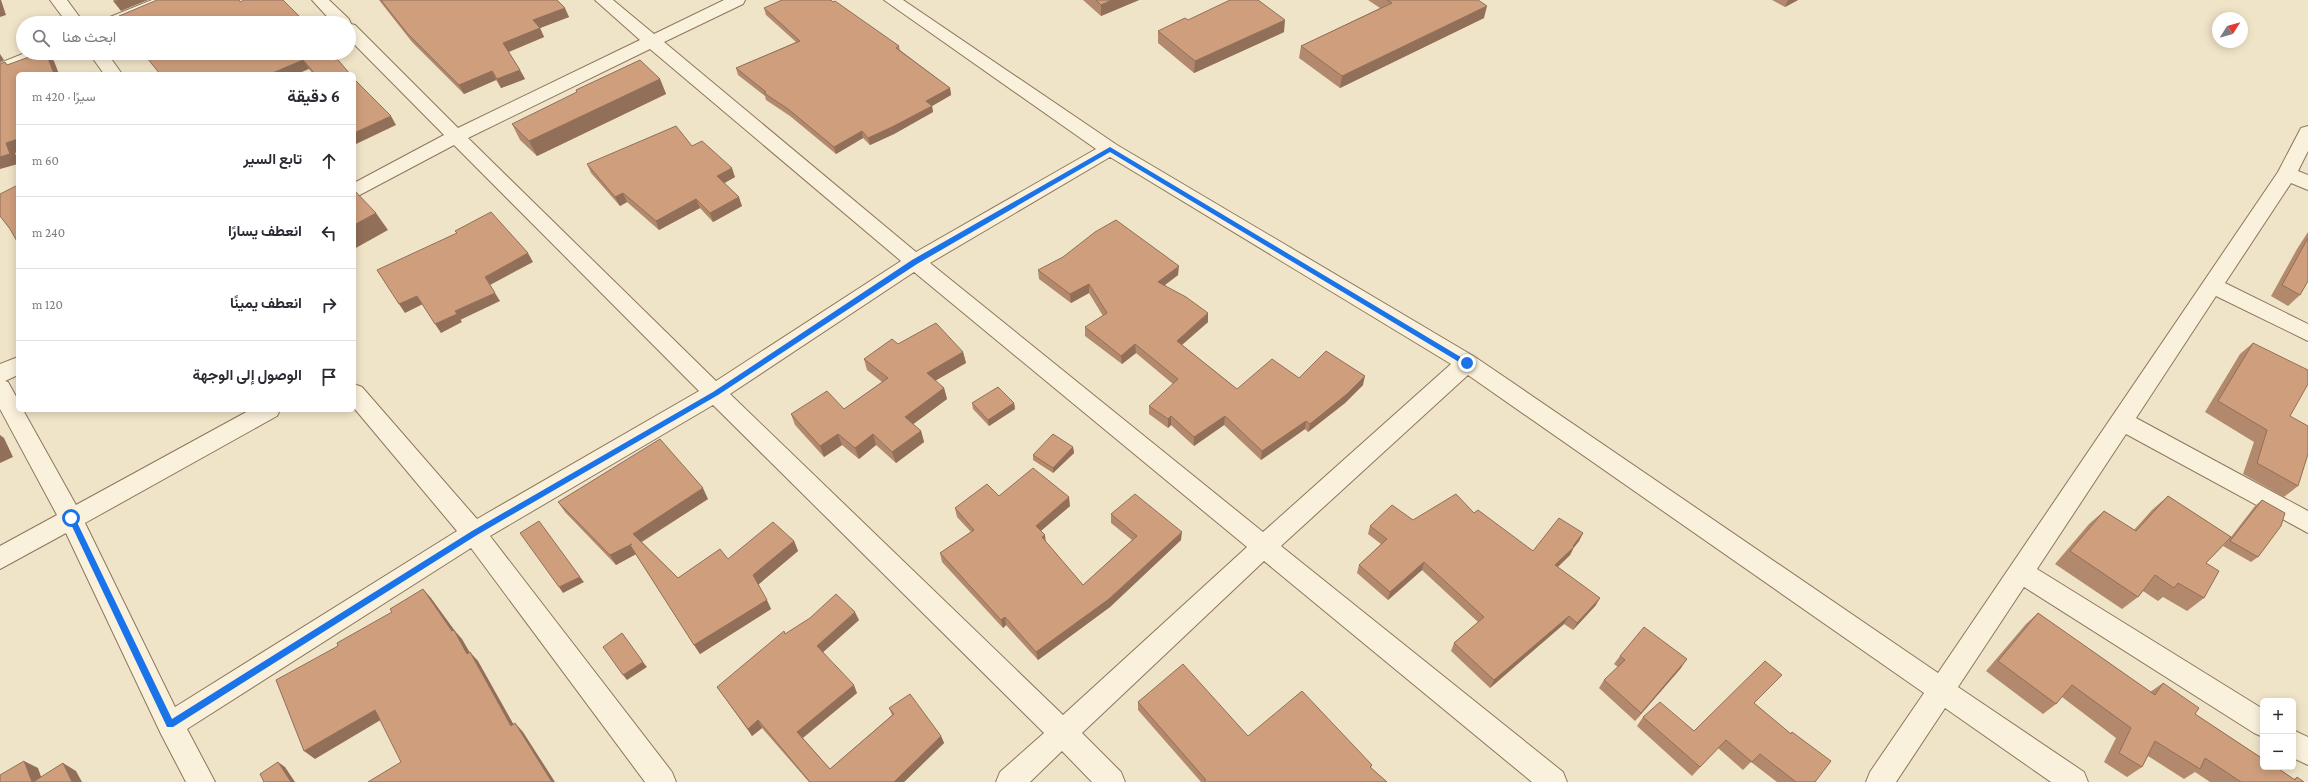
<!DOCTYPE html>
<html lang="ar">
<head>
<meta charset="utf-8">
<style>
  :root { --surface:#fff; --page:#f2f2f3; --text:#2b2b33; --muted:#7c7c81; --line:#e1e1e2 }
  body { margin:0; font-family:"Crimson Pro",Vazirmatn,serif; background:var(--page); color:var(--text); direction:rtl }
  .controls { position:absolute; right:12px; bottom:12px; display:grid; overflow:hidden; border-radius:6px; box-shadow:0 2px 10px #0003 }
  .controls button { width:36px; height:36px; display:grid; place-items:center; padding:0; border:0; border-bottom:1px solid var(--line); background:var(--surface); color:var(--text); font:20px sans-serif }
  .compass { position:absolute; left:2212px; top:12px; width:36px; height:36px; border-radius:50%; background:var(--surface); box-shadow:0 2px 10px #0003; rotate:53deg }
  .stop { position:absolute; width:12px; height:12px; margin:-9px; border:3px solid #1a73e8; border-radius:50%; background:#fff }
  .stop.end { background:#1a73e8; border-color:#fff; box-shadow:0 1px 4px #0008 }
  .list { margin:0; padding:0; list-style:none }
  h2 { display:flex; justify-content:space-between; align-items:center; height:52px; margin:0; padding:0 16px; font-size:17px }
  h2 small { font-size:13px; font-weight:400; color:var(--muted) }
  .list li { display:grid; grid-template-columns:26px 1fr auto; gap:12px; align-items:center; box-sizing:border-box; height:72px; padding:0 16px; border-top:1px solid var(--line) }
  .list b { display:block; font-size:15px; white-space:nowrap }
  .list em { font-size:13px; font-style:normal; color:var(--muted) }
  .icon { flex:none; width:22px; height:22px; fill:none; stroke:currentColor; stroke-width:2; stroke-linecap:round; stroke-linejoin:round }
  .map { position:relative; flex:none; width:2308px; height:782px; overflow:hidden; direction:ltr }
  .search { position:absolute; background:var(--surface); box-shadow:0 2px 10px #0003; left:16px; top:16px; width:340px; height:44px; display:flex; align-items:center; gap:10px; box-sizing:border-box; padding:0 14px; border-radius:22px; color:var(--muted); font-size:15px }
  .panel { position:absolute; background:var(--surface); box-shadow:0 2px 10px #0003; left:16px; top:72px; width:340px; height:340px; border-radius:6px; direction:rtl }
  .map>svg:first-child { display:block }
</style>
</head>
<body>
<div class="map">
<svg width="2308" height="782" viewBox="0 0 2308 782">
  <rect width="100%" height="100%" fill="#f0e4c8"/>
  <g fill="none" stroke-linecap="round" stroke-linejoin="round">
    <defs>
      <g id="minor">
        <polygon points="50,0 67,0 84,23 67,23"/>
        <polygon points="152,0 174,0 172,4 126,23 103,23 105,19"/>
        <path d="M312 0H329L349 19 351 24 355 25 458 128 640 40 595 0H613L654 34 724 0H745L743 4 664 42 916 252 1096 149 884 0H903L1117 145 1475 357 1938 673 2278 172 2301 128 2308 126V151L2298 171 2308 175V190L2291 183 2225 283 2308 324V341L2216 296 2136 418 2308 511V533L2126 434 2037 569 2263 709V737L2254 733 2024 587 1958 687 2084 772 2088 782H2051L1945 708 1896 782H1866L1870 772 1924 693 1468 375 1281 546 1563 772 1567 782H1532L1264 561 1082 733 1121 772 1125 782H1092L1062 751 1030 782H996L1000 772 1044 733 713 405 490 536 672 772 676 782H645L471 548 187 729 215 782H186L161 734 66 533 0 569V546L57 515 0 409V364L18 357V375L5 381 8 382 18 400V410H23L76 505 250 410H280L277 416 85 523 175 707 457 531 354 408V384L362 387 477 519 699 391 454 145 354 198V183L444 135 349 39V23H333ZM650 49 901 261 716 381 468 138ZM1110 157 1451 364 1263 532 930 263ZM914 272 1247 547 1063 715 730 394Z"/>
        <polygon points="25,53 49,53 46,57 0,76 0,63"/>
        <polygon points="89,53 107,53 122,74 104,74"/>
        <polygon points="2293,730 2308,737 2308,765 2293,758"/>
      </g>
    </defs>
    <use href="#minor" stroke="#8d765c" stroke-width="2"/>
    <use href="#minor" fill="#faf1dc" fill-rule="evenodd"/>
  </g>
  <g fill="#b2896c">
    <polygon points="379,0 557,0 569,17 540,28 544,37 509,52 525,79 501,88 496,80 464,94 412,42"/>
    <polygon points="1083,0 1139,0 1101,16"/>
    <polygon points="1368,0 1478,0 1484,18 1340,88 1299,58 1301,46 1380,8"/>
    <polygon points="1772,0 1798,0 1785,7"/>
    <polygon points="833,2 899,46 900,50 950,88 951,95 932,106 933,112 894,134 870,145 863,138 836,154 790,116 766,100 765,96 738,75 736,68 796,42 766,15 764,8"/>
    <polygon points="1158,31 1284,32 1194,73 1158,43"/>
    <polygon points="143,53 332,53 350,74 313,74 309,69"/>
    <polygon points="660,79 666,94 537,156 520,140 512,124 577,93 576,90"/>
    <polygon points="692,146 735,177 724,183 742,206 713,222 700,208 659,230 627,202 620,206 591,173 587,164"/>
    <polygon points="2308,232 2308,281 2300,295 2288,306 2271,296 2297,249"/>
    <polygon points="1038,270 1178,275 1165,285 1208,322 1182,345 1237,389 1299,378 1363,385 1345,403 1308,432 1305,429 1261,460 1224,425 1194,446 1171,425 1168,428 1149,414 1149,406 1173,384 1136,353 1122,364 1085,336 1085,327 1103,316 1089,293 1071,303 1039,279"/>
    <polygon points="2253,343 2290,416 2298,486 2284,497 2243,474 2254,442 2205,412 2240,354"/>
    <polygon points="898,344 963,352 966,363 935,381 944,388 947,399 913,424 921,431 924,442 896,463 876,445 859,459 842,445 824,457 795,425 791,414 844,409 882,382 867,370 864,359"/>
    <polygon points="972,403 1014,403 1015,409 989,426 973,409"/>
    <polygon points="1073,447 1074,453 1053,473 1033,460 1033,455"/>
    <polygon points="999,496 1070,506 1041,531 1046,542 1083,585 1132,540 1111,523 1111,514 1181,540 1110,607 1038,660 1006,625 1003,628 942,562 940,553 971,532 957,517 955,508"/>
    <polygon points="2168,496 2231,537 2255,506 2262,500 2258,557 2251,562 2223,546 2231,537 2206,563 2204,598 2187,611 2163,597 2158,601 2143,591 2138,597 2122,609 2055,564 2089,524 2104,511 2134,530 2152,510"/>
    <polygon points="708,499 642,542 678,578 728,559 794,541 798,551 758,584 771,609 700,654 636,554 616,565 565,512 558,502"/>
    <polygon points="1474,513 1533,551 1583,533 1579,541 1574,547 1570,555 1558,567 1596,605 1573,630 1564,624 1490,688 1451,651 1454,643 1478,622 1422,570 1388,600 1357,573 1359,565 1381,544 1368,534 1370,526"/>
    <polygon points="2038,613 2150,692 2163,683 2195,714 2294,779 2297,777 2304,782 2210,782 2195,772 2184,779 2148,756 2142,767 2127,777 2104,762 2116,738 2062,697 2056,704 2043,714 1986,671 2026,624"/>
    <polygon points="859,620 823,652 857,693 803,738 830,769 892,715 889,708 941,736 944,743 904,782 809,782 762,728 752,736 717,687 785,634"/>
    <polygon points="1620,656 1681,668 1635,721 1599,688 1604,680 1618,667 1614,664"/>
    <polygon points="1782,675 1754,703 1790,734 1792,732 1815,782 1777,782 1751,762 1743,770 1718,748 1692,776 1637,726 1643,717 1694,731"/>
    <polygon points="1138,702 1248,736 1372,765 1371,768 1387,782 1201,782 1138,710"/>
  </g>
  <g fill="#916f58">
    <polygon points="0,0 1,0 6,15 0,17"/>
    <polygon points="119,0 148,0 121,11 114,2"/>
    <polygon points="1112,0 1139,0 1101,16 1101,5"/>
    <polygon points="1788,0 1798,0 1785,7"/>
    <polygon points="1487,6 1484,18 1340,88 1342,76"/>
    <polygon points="565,8 569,17 540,28 544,37 508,52 503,43 533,20"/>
    <polygon points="1285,20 1284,32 1194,73 1195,61"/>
    <polygon points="46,53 47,53 54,61 59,74 54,74"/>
    <polygon points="0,54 4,60 0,62"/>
    <polygon points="303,60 309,69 297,74 270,74"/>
    <polygon points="520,70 525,79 501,88 497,79"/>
    <polygon points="492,71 496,80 464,94 459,85"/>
    <polygon points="660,79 666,94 537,156 529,141"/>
    <polygon points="950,88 951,95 932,106 933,112 894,134 870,145 868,138 926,101"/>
    <polygon points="391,116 396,125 354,145 354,133"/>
    <polygon points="862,131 863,138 836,154 834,147"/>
    <polygon points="18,139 18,152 15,153 18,160 18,164 0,169 0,157 6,143"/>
    <polygon points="732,168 735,177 721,185 717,176"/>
    <polygon points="623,193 627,202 620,206 615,197"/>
    <polygon points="739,197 742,206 713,222 710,213"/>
    <polygon points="696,199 700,208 659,230 656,221"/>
    <polygon points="376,213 388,230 354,249 354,225"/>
    <polygon points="528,253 533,262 490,285 485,277"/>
    <polygon points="1179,266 1178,275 1158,290 1158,282"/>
    <polygon points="1089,284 1089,293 1071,303 1070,294"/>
    <polygon points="495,293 500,301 460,320 455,311"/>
    <polygon points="417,296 423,304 405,313 399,304"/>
    <polygon points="1208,313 1208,322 1177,349 1177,341"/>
    <polygon points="457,314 462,322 441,333 435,324"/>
    <polygon points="1135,344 1136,353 1122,364 1121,356"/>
    <polygon points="963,352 966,363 929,384 927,373"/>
    <polygon points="1365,376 1363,385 1345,403 1308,432 1310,424"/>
    <polygon points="944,388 947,399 908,428 905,417"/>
    <polygon points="1014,403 1015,409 989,426 988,420"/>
    <polygon points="1171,416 1171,425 1168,428 1168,419"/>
    <polygon points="1225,416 1224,425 1194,446 1194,437"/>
    <polygon points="1306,421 1305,429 1261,460 1262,451"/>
    <polygon points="921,431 924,442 896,463 892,452"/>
    <polygon points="838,434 842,445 824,457 820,446"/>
    <polygon points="873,434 876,445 859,459 855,448"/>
    <polygon points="0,435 4,438 13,457 0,463"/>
    <polygon points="1073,447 1074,453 1053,473 1053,468"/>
    <polygon points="703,488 708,499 639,543 633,534"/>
    <polygon points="1069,497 1070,506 1037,534 1036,526"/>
    <polygon points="1182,532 1181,540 1110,607 1038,660 1036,652"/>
    <polygon points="1583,533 1579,541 1572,550 1574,547 1570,555 1551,573 1555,565 1573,546"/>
    <polygon points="1045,535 1046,543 1042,537"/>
    <polygon points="794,541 798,551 758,585 753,575"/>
    <polygon points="632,544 638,553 616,565 610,555"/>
    <polygon points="1424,562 1422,570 1388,600 1390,592"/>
    <polygon points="580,577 584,582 563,593 559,587"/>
    <polygon points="423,589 431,598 455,631 462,639 476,663 467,654"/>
    <polygon points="1600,598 1596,605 1573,630 1577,623"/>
    <polygon points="767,600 771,609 700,654 694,645"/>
    <polygon points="855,612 859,620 821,654 817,646"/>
    <polygon points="1569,616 1564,624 1490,688 1494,680"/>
    <polygon points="1005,617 1006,625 1003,628 1001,620"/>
    <polygon points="470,652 478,661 519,734 511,726"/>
    <polygon points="1687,659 1681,668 1635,721 1641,713"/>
    <polygon points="643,662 647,667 627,680 623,675"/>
    <polygon points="854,685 857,693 801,739 797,732"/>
    <polygon points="375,710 384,718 315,759 304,751"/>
    <polygon points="758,720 762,728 752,736 748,729"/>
    <polygon points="515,723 523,732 555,782 552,782"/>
    <polygon points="941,736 944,743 904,782 894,782"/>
    <polygon points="24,761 38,768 43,782 32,782"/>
    <polygon points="278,762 285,767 295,782 291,782"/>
    <polygon points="63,763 76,771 82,782 72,782"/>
  </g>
  <g fill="#cf9f7d" stroke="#916f58">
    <polygon points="114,0 119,0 114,2"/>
    <polygon points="157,0 239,0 240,2 244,0 283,0 306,23 121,23 119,16"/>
    <polygon points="381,0 557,0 565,8 533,20 540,28 503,43 520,70 497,79 492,71 459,85 407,33"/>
    <polygon points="782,0 831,0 833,2 835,1 899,46 896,48 950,88 926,101 932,106 892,127 868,138 862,131 834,147 788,109 764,93 766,92 736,68 800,41 764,8"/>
    <polygon points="1096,0 1112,0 1101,5"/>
    <polygon points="1230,0 1258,0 1285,20 1195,61 1158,31 1185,18 1188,20"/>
    <polygon points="1387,0 1478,0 1487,6 1342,76 1301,46 1392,3"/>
    <polygon points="40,53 46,53 54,74 18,74 18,139 6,143 10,154 0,157 0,64 5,62 7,65"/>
    <polygon points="143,53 332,53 350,74 315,74 303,60 270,74 160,74"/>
    <polygon points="640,60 660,79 529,141 512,124 577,92 576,90"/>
    <polygon points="354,79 391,116 354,133"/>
    <polygon points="676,126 692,146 702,141 732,168 717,176 739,197 710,213 696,199 656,221 623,193 615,197 587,164"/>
    <polygon points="18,185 18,243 10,229 0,216 0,194"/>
    <polygon points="354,190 376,213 354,225"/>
    <polygon points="491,212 528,253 485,277 495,293 455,311 457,314 435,324 417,296 399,304 377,270 457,233 455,231"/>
    <polygon points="1116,220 1179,266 1158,282 1186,297 1208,313 1177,341 1237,389 1272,359 1299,378 1326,351 1365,376 1347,394 1310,424 1306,421 1262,451 1225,416 1194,437 1171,416 1168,419 1149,406 1178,379 1135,344 1121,356 1085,327 1107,313 1089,284 1070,294 1038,270 1063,257 1095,232"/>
    <polygon points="2308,238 2308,281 2300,295 2282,285"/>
    <polygon points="936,323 963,352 927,373 944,388 905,417 921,431 892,452 873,434 855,448 838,434 820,446 791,414 827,391 844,409 888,378 864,359 892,339 898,344"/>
    <polygon points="2253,343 2308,370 2308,384 2290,416 2308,426 2308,454 2298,486 2257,463 2267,430 2218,401"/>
    <polygon points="998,387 1014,403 988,420 972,403"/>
    <polygon points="1053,434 1073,447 1053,468 1033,455"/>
    <polygon points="660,439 703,488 633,534 678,578 720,549 728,559 773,522 794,541 753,575 767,600 694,645 630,545 632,544 610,555 558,502"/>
    <polygon points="1033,468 1069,497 1036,526 1045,535 1042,537 1083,585 1137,536 1111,514 1135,494 1182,532 1109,599 1036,652 1005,617 1001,620 940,553 974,530 955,508 987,484 999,496"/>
    <polygon points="1456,494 1474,513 1478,510 1533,551 1559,518 1583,533 1573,546 1574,547 1555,565 1600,598 1577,623 1569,616 1494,680 1454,643 1484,617 1424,562 1390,592 1359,565 1387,539 1370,526 1392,505 1413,520"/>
    <polygon points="2168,496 2231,537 2206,563 2219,571 2204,598 2178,583 2174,588 2155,575 2138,597 2070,551 2104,511 2136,531"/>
    <polygon points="2262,500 2285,513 2281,526 2258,557 2230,541"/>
    <polygon points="539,521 580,577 559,587 520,533"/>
    <polygon points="423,589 452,631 454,630 467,654 470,652 511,726 515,723 552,782 368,782 401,762 375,710 304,751 276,680 338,646 337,643 392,612 390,609"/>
    <polygon points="836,594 855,612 817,646 854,685 797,732 830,769 894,714 889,708 910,694 941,736 894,782 810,782 758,720 748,729 717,687 784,631 785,634 810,618"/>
    <polygon points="2038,613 2155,695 2163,683 2199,708 2195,714 2263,759 2263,767 2276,767 2295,780 2297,777 2304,782 2241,782 2205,758 2200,769 2155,741 2142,767 2119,753 2131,728 2072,685 2056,704 1998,661"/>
    <polygon points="1644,627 1687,659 1641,713 1604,680 1625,660 1620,656"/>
    <polygon points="622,633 643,662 623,675 603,647"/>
    <polygon points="1765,661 1782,675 1754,703 1791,734 1792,732 1831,761 1815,782 1796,782 1760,754 1752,762 1726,740 1700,767 1643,717 1660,702 1694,731"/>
    <polygon points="1183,664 1248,736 1302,691 1372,765 1370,767 1387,782 1204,782 1206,780 1138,702"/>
    <polygon points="24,761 32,782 0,782 0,775"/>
    <polygon points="278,762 291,782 264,782 260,774"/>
    <polygon points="63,763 72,782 33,782"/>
  </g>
  <polygon fill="#1a73e8" points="1110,147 1469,362 1469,365 1464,365 1110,152 917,264 718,395 477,535 173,727 167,727 68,518 69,516 74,516 172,719 472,531 713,392 912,260"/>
</svg>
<div class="controls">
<button>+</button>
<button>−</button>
</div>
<svg class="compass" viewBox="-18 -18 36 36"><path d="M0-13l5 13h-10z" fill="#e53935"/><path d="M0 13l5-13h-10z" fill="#7c7c81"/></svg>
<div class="stop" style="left:71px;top:518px"></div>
<div class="stop end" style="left:1467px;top:363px"></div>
<div class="search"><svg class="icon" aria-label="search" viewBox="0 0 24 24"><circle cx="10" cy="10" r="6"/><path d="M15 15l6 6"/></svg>ابحث هنا</div>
<section class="panel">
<h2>6 دقيقة<small>سيرًا · 420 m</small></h2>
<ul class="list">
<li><svg class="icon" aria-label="ahead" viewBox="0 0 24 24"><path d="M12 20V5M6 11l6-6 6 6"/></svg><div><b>تابع السير</b></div><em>60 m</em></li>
<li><svg class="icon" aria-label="left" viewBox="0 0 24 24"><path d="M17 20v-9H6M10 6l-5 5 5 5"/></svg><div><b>انعطف يسارًا</b></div><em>240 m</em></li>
<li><svg class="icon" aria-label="right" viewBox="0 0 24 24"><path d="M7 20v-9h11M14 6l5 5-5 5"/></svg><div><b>انعطف يمينًا</b></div><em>120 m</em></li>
<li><svg class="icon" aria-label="arrive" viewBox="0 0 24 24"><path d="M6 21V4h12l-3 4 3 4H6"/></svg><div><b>الوصول إلى الوجهة</b></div></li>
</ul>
</section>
</div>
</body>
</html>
